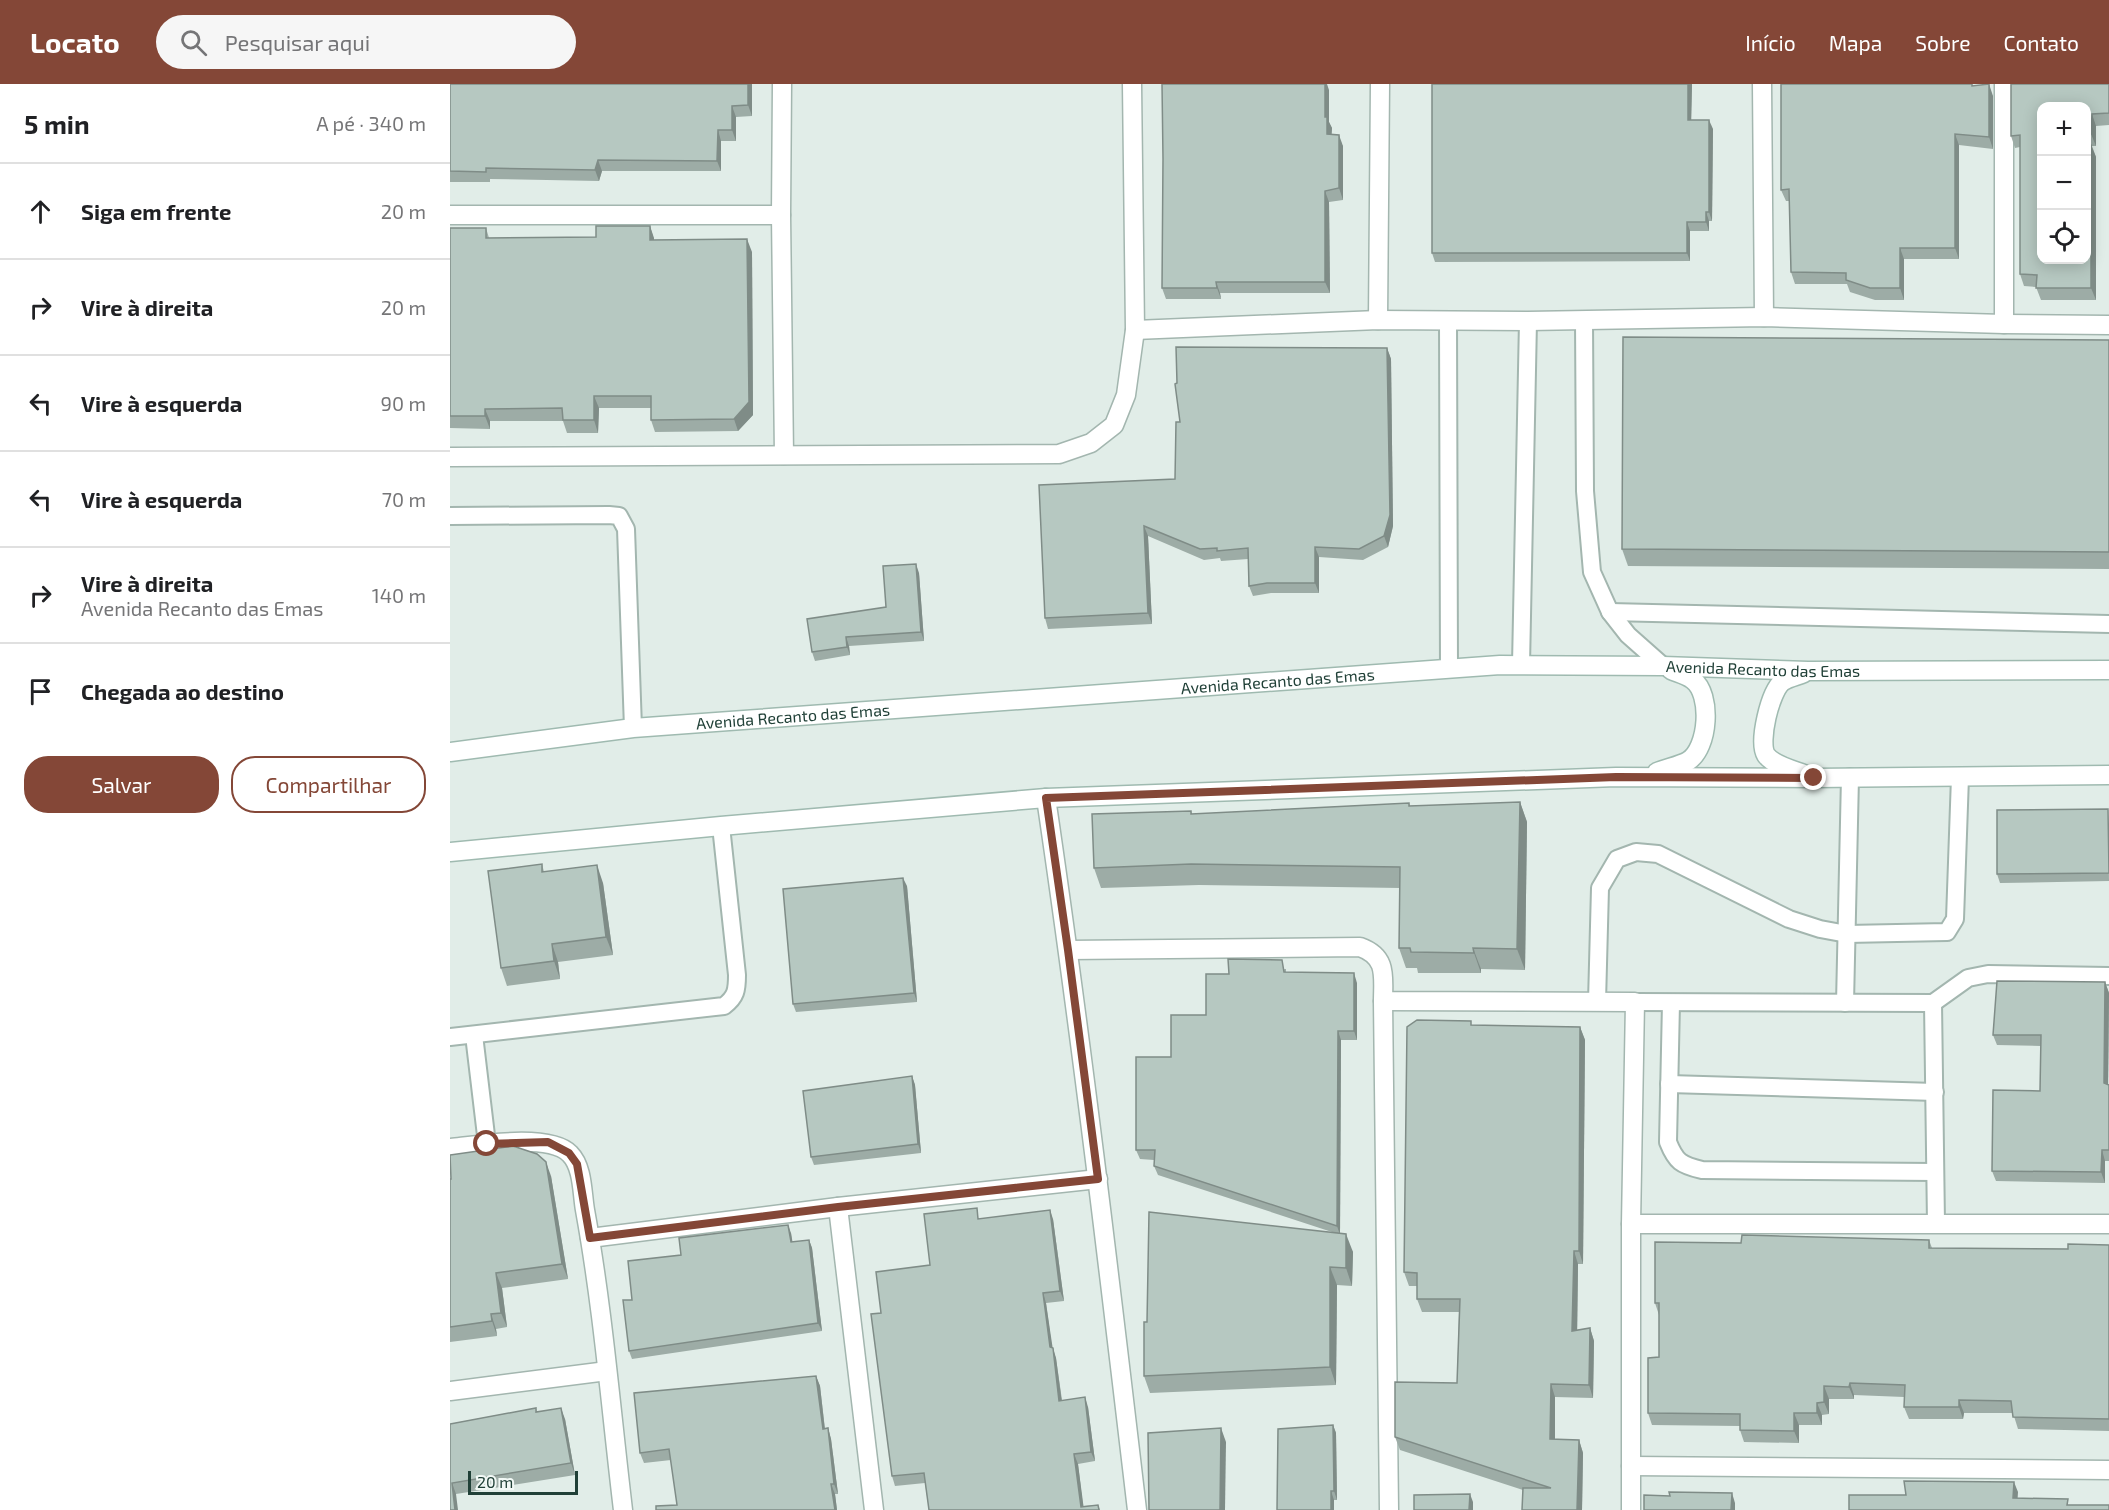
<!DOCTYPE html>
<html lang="pt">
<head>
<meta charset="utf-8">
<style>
  :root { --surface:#fff; --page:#f6f6f6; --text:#202124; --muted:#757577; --line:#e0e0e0; --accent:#844737 }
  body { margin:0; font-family:"Exo 2",sans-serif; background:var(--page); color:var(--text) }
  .controls { position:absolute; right:18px; top:18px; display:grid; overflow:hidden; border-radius:12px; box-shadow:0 3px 15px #0003 }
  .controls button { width:54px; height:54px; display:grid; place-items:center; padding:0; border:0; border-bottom:2px solid var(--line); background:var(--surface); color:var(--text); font:30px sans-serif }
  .scale { position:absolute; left:18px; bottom:15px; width:110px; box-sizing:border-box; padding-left:6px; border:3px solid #204037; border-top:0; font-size:16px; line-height:21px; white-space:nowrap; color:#204037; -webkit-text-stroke:4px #f2f9f6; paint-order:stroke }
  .stop { position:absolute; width:18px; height:18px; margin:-14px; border:4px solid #844737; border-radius:50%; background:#fff }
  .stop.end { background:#844737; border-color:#fff; box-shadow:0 2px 6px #0008 }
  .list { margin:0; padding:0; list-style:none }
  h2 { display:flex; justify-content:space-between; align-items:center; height:78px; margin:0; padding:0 24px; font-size:26px }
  h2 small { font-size:20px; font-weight:400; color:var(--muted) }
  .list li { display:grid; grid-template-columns:39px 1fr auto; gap:18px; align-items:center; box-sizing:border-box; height:96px; padding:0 24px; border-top:2px solid var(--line) }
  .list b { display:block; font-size:22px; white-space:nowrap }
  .list p { margin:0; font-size:20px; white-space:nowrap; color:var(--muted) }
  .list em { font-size:20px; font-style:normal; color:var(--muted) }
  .actions { display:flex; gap:12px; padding:18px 24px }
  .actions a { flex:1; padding:14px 0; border:2px solid var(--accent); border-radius:24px; text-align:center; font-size:21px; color:var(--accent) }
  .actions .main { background:var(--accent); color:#fff }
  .icon { flex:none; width:33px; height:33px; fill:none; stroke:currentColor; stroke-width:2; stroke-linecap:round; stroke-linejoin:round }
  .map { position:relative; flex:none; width:1659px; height:1426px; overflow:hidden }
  header { display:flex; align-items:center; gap:36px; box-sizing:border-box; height:84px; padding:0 30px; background:var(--accent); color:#fff }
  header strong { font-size:28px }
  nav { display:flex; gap:33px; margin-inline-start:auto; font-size:21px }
  .search { width:420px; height:54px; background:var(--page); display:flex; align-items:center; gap:15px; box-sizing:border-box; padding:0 21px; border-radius:33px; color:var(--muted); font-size:22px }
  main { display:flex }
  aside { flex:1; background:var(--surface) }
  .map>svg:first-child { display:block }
</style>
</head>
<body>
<header>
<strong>Locato</strong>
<div class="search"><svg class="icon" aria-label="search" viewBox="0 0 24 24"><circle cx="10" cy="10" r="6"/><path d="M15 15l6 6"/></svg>Pesquisar aqui</div>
<nav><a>Início</a><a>Mapa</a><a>Sobre</a><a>Contato</a></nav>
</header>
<main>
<aside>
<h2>5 min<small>A pé · 340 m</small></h2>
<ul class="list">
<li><svg class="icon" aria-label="ahead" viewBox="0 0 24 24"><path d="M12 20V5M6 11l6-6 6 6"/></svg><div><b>Siga em frente</b></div><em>20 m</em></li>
<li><svg class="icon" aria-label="right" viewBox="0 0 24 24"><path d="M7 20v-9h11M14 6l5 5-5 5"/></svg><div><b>Vire à direita</b></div><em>20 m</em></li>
<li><svg class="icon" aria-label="left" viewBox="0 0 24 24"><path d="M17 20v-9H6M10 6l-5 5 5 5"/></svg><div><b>Vire à esquerda</b></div><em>90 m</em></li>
<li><svg class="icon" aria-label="left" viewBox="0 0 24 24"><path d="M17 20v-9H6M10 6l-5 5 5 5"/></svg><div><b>Vire à esquerda</b></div><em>70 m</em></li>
<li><svg class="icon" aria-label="right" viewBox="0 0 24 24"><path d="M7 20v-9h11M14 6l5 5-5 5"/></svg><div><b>Vire à direita</b><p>Avenida Recanto das Emas</p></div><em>140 m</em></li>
<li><svg class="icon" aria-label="arrive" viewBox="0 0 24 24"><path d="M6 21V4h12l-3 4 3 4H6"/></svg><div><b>Chegada ao destino</b></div></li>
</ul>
<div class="actions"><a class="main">Salvar</a><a>Compartilhar</a></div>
</aside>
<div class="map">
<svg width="1659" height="1426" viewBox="0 0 1659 1426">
  <rect width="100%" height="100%" fill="#e1ede8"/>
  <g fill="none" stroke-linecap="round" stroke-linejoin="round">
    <defs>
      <g id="service">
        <polyline points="1134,236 1135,407 1142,488 1160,528 1178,551 1213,582"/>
        <polyline points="998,237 999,585"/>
        <polyline points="0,432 159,431 169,432 176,445 183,644"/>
        <polyline points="1160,528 1659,540"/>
        <polyline points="1071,581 1078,237"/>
        <polyline points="1147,918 1150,804 1167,775 1186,768 1208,770 1339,835 1370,845 1397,850 1497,848 1505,835 1510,693"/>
        <polyline points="1185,918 1483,919 1518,894 1538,890 1659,892"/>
        <path d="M1221 919 1218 1058C1226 1078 1231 1081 1252 1086L1485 1088"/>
        <polyline points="1395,919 1400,693"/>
        <polyline points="1483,919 1486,1139"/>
        <polyline points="24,951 37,1060"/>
        <path d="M0 953 274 922C286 913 287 906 287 891L271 742"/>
        <polyline points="1219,1000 1485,1008"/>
      </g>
      <g id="minor">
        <polyline points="332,0 331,131 334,371"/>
        <polyline points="1312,0 1314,233"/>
        <polyline points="0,131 331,131"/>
        <polyline points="928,236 930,0"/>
        <polyline points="1554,240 1554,0"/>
        <polyline points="685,246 928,236 1078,237 1314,233 1554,240 1659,241"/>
        <polyline points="0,373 609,370 641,359 664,341 676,311 685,246 682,0"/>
        <path d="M618 866 910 863C938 873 933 893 933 917L1185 918 1181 1140H1659"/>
        <polyline points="933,917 939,1426"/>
        <path d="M0 1064C28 1061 100 1049 120 1070 133 1083 132 1109 135 1126 153 1225 161 1326 173 1426"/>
        <polyline points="388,1123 424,1426"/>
        <polyline points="140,1154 388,1123 648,1095"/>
        <polyline points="0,1307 157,1287"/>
        <polyline points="1181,1382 1659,1386"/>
        <polyline points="1181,1426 1181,1140"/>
      </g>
      <path id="tertiary" d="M596 714C631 951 659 1188 687 1426"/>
      <g id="secondary">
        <path d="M1354 589C1347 592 1337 594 1332 598 1320 608 1308 658 1316 671 1323 681 1343 686 1354 690"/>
        <path id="s1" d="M0 668 183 644 1050 581 1213 582 1358 587 1659 586"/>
        <path d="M1207 688C1216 684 1229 682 1238 677 1259 664 1262 610 1243 596 1237 591 1228 589 1221 586"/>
        <polyline points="0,768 271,742 596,714 1166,693 1364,694 1659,691"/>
      </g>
    </defs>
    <use href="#service" stroke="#a3b6af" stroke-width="20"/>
    <use href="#minor" stroke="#a3b6af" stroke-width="21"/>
    <use href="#tertiary" stroke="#a3b6af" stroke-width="21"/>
    <use href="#secondary" stroke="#9fbab0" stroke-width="21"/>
    <use href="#service" stroke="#fff" stroke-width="16"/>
    <use href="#minor" stroke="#fff" stroke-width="18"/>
    <use href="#tertiary" stroke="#fff" stroke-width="18"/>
    <use href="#secondary" stroke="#fff" stroke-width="18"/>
  </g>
  <g fill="#9daca6" fill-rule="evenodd">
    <polygon points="0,0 302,0 302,32 286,33 286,57 271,57 271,87 152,87 149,97 40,95 40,98 0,98"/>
    <polygon points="982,0 1242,0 1241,36 1263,45 1262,137 1259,137 1259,147 1240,147 1240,177 985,178 982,169"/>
    <path d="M1561 0H1659V41L1646 42V62H1642L1646 73V216H1591L1586 203 1574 202 1570 190V63L1565 64 1561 52ZM1592 22H1636V176H1592Z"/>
    <polygon points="1523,2 1543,12 1543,65 1509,61 1509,175 1454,175 1454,216 1425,216 1400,208 1397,200 1345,200 1341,188 1340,117 1336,117 1331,106"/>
    <polygon points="879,6 879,38 882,44 881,51 893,62 893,116 879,118 880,209 770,209 771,215 716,215 712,204 713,75"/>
    <polygon points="200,142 204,156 302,168 303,331 288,347 205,348 201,336 201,324 149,324 148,349 117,349 113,337 40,337 40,345 0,344 0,144 36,144 39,154 146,153"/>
    <polygon points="1659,256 1659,485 1178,482 1172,465"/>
    <polygon points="937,264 941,275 943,442 938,463 913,476 869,473 869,509 821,509 803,512 799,502 798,475 771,477 770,474 754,476 698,452 702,540 598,545 595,534 725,395 730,338"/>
    <polygon points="469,489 474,557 399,562 400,571 365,577 362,568 436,523"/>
    <polygon points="1070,718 1077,738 1075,886 1031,885 1031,889 968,889 967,884 956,884 949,864 950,804 749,801 651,804 644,784 741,727 742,730 959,719 960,722"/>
    <polygon points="1658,725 1659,797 1550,799 1547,790"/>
    <polygon points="92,780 94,788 153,799 163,871 108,878 110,895 57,902 51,884"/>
    <polygon points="457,802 467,918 346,928 343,920"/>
    <polygon points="836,885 836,888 907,899 907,956 891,956 890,1150 903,1168 902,1202 887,1201 886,1301 700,1309 694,1292 697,1238 885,1149 708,1091 704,1082 704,1076 690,1075 686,1066 721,973 756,931 779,890"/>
    <polygon points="1655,898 1659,909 1658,1000 1659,1001 1659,1077 1655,1077 1655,1099 1546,1097 1542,1087 1590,1007 1591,962 1547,961 1543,951"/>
    <polygon points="1022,941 1130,943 1135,956 1133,1180 1128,1180 1127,1246 1140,1244 1144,1257 1143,1314 1105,1313 1105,1355 1129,1356 1133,1369 1132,1426 1072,1426 1073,1406 950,1366 945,1353 1007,1299 1009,1228 972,1228 967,1215 967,1202 959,1202 954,1188"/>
    <polygon points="462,992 465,1001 471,1069 364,1081 361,1073"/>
    <polygon points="101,1092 118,1195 52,1204 57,1243 46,1245 47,1252 0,1258 0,1095"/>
    <polygon points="531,1134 603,1135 614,1217 596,1219 602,1264 606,1274 612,1316 638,1323 645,1377 628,1380 633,1422 648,1421 650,1426 479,1426 475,1399 445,1402 442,1392 480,1181"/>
    <polygon points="341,1149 342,1158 359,1156 362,1164 372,1247 182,1275 179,1267 231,1171"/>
    <polygon points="1479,1156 1482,1164 1618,1165 1659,1161 1659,1347 1568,1345 1563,1329 1514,1329 1513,1335 1459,1335 1454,1323 1454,1313 1404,1311 1404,1315 1379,1315 1379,1330 1372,1331 1372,1341 1349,1341 1349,1359 1294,1358 1290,1346 1290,1342 1202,1341 1198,1329 1209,1273 1209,1231 1205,1219 1291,1159"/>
    <polygon points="366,1292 370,1302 375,1345 378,1344 381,1355 388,1410 385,1410 387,1426 206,1426 227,1421 221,1376 194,1379 190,1369"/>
    <polygon points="86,1324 87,1328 115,1335 125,1391 6,1410 0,1426 0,1340"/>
    <polygon points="883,1341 886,1349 887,1416 884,1416 884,1426 827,1426"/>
  </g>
  <g fill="#7f8c87">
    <polygon points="298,0 302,0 302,32 298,21"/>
    <polygon points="875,0 877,0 879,6 879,38 882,44 881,61 877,50 875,33"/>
    <polygon points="1238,0 1242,0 1241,45 1238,36"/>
    <polygon points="1539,0 1543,12 1543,65 1539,53"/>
    <polygon points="282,22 286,33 286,57 282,46"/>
    <polygon points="1642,30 1646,42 1646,62 1641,50"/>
    <polygon points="1259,36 1263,45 1262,137 1259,128"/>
    <polygon points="268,46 271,57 271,87 267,77"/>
    <polygon points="1505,50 1509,61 1509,175 1505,164"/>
    <polygon points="889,51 893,62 893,116 889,104"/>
    <polygon points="1641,61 1646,73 1646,216 1641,204"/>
    <polygon points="148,76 152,87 149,97 145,86"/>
    <polygon points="875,107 879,118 880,209 875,198"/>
    <polygon points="1256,128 1259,137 1259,147 1256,138"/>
    <polygon points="1237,138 1240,147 1240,177 1237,169"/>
    <polygon points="200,142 204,154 204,168 200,156"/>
    <polygon points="297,155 302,168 303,331 288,347 284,335"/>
    <polygon points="1450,164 1454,175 1454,216 1450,204"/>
    <polygon points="766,198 770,209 771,215 767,204"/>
    <polygon points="937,264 941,275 943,442 938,463 934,452"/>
    <polygon points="144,312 149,324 148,349 144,336"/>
    <polygon points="35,325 40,337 40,345 35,332"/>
    <polygon points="694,442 698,452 702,540 698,529"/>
    <polygon points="865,463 869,473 869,509 865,499"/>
    <polygon points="466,480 469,489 474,557 471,548"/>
    <polygon points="396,553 399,562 400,571 397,563"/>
    <polygon points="1070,718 1077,738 1075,886 1067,865"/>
    <polygon points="147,781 153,799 163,871 156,853"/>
    <polygon points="453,794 457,802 467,918 464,909"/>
    <polygon points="102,860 108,878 110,895 104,877"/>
    <polygon points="1023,864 1031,885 1031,889 1024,869"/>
    <polygon points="904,889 907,899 907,956 904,947"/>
    <polygon points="1655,898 1659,909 1658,1010 1654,999"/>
    <polygon points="1130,943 1135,956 1133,1180 1129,1167"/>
    <polygon points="888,947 891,956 890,1151 887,1142"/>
    <polygon points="462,992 465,1001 471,1069 468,1060"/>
    <polygon points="1652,1066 1655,1077 1655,1099 1651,1088"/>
    <polygon points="96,1078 101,1092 118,1195 112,1180"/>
    <polygon points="600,1126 603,1135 614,1217 610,1207"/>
    <polygon points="338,1141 341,1149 344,1167 341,1158"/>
    <polygon points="896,1150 903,1168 902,1202 896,1184"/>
    <polygon points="359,1156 362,1164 372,1247 368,1239"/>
    <polygon points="1124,1167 1128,1180 1127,1260 1122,1247"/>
    <polygon points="880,1183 887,1201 886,1301 880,1283"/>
    <polygon points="46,1189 52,1204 57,1243 51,1229"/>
    <polygon points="593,1209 596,1219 604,1273 600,1263"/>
    <polygon points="41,1230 46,1245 47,1252 42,1237"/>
    <polygon points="1140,1244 1144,1257 1143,1314 1139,1301"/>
    <polygon points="603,1264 606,1274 613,1327 609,1317"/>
    <polygon points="366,1292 370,1302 376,1356 373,1345"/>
    <polygon points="1400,1299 1404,1311 1404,1315 1399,1303"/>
    <polygon points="1101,1300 1105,1313 1105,1368 1100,1355"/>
    <polygon points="1374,1302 1379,1315 1379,1330 1374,1318"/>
    <polygon points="635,1313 638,1323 645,1377 641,1368"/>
    <polygon points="1509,1316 1514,1329 1513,1335 1509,1323"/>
    <polygon points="1367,1319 1372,1331 1372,1341 1367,1329"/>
    <polygon points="111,1324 115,1335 125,1391 121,1379"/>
    <polygon points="1344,1329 1349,1341 1349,1359 1344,1347"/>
    <polygon points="883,1341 886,1349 887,1416 884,1407"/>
    <polygon points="378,1344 381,1355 388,1410 384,1400"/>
    <polygon points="771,1344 776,1358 775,1426 770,1426"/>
    <polygon points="1129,1356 1133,1369 1132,1426 1127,1426"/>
    <polygon points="624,1370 628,1380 634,1426 631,1423"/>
    <polygon points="1564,1398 1568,1408 1567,1425 1563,1414"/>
    <polygon points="2,1399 6,1410 8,1426 5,1426"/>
    <polygon points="381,1400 385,1410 387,1426 385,1426"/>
    <polygon points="881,1407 884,1416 884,1426 881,1426"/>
    <polygon points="1282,1409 1285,1419 1285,1426 1281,1426"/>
    <polygon points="1020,1410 1023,1418 1023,1426 1019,1426"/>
  </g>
  <g fill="#b6c8c1" stroke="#7f8c87" stroke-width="1.5">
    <polygon points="0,0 298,0 298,21 282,22 282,46 268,46 267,77 148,76 145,86 36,84 36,88 0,87"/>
    <polygon points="712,0 875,0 875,33 877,33 877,50 889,51 889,104 875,107 875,198 766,198 767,204 712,204 713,75"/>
    <polygon points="982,0 1238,0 1238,36 1259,36 1259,128 1256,128 1256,138 1237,138 1237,169 982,169"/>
    <polygon points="1331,0 1522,0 1522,2 1539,0 1539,53 1505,50 1505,164 1450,164 1450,204 1420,204 1396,196 1396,189 1341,188 1339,105 1331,106"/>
    <polygon points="1561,0 1659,0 1659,29 1642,30 1641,50 1636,50 1636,22 1592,22 1592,176 1636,176 1636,60 1641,61 1641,204 1586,204 1587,191 1570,190 1570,51 1561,52"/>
    <polygon points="146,142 200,142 200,156 297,155 299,318 284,335 201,336 201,312 144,312 144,336 113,336 112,324 35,325 35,332 0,332 0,144 36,144 36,154 146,153"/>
    <polygon points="1173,253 1659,256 1659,468 1172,465"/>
    <polygon points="726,263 937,264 940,431 934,452 909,465 865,463 865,499 817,499 799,502 798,464 767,467 767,464 750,465 694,442 698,529 595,534 589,401 725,395 726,338 730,338 725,300 727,299"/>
    <polygon points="466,480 471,548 396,553 397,563 362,568 357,535 436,523 433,482"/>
    <polygon points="1070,718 1067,865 1023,864 1024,869 961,868 960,864 949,864 950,783 741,780 644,784 642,730 741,727 741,730 959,719 959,722"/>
    <polygon points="1658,725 1659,789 1547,790 1547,726"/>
    <polygon points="92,780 92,788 147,781 156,853 102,860 104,877 51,884 38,787"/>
    <polygon points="453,794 464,909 343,920 333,805"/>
    <polygon points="778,875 832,876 834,888 904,889 904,947 888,947 887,1142 704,1082 705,1066 686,1066 686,973 721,973 721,931 756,931 756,890 779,890"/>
    <polygon points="1547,897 1655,898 1654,999 1659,1001 1659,1066 1652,1066 1651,1088 1542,1087 1543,1006 1590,1007 1591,951 1543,951"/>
    <polygon points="967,936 1021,937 1021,941 1130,943 1129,1167 1124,1167 1122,1247 1140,1244 1139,1301 1101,1300 1100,1355 1129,1356 1127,1426 1072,1426 1073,1404 1101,1404 945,1353 945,1298 1007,1299 1010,1215 967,1215 967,1189 954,1188 957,943"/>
    <polygon points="462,992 468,1060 361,1073 353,1007"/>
    <polygon points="63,1062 87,1070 96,1078 112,1180 46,1189 51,1229 41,1230 42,1237 0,1243 0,1095 1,1095 0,1071"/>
    <polygon points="527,1124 528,1135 600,1126 610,1207 593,1209 600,1263 603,1264 609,1317 635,1313 641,1368 624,1370 631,1423 648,1421 649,1426 479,1426 474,1389 442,1392 421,1230 431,1229 426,1188 480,1181 474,1130"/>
    <polygon points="699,1128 896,1150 896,1184 880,1183 880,1283 694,1292 694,1238 697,1238"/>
    <polygon points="338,1141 341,1158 359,1156 368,1239 179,1267 173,1216 182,1216 178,1177 231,1171 229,1154"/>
    <polygon points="1292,1151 1479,1156 1479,1164 1618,1165 1618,1160 1659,1161 1659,1335 1563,1333 1561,1317 1509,1316 1509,1323 1454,1323 1455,1301 1400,1299 1399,1303 1374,1302 1374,1318 1367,1319 1367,1329 1344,1329 1344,1347 1290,1346 1290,1330 1198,1329 1198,1274 1209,1273 1209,1219 1205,1219 1205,1158 1291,1159"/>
    <polygon points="366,1292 373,1345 378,1344 384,1400 381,1400 385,1426 206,1426 206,1422 227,1421 219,1365 190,1369 184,1309"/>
    <polygon points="86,1324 86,1328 111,1324 121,1379 2,1399 5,1426 0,1426 0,1340"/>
    <polygon points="883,1341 884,1407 881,1407 881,1426 827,1426 828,1345"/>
    <polygon points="771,1344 770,1426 699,1426 698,1349"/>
    <polygon points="1454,1397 1564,1398 1563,1414 1618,1415 1617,1421 1659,1421 1659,1426 1399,1426 1399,1411 1456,1411"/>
    <polygon points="1219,1408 1282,1409 1281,1426 1194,1426 1194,1411 1220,1412"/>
    <polygon points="1020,1410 1019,1426 964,1426 964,1411"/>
  </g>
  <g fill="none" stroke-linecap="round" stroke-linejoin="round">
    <polyline stroke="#844737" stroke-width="8" points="37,1060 98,1058 119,1069 127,1080 140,1154 388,1123 648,1095 618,866 596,714 1166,693 1364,694"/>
  </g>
  <g text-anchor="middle" stroke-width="4.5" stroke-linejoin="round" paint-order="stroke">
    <g font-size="16" fill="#204037" stroke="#f2f9f6">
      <text dy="6" stroke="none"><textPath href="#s1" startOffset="1317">Avenida Recanto das Emas</textPath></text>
      <text dy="6" stroke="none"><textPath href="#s1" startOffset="831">Avenida Recanto das Emas</textPath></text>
      <text dy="6" stroke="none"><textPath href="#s1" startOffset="345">Avenida Recanto das Emas</textPath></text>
    </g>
  </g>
</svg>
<div class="controls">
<button>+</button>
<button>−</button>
<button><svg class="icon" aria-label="locate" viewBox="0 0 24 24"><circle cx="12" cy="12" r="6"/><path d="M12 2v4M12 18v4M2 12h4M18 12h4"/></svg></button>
</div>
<div class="scale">20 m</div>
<div class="stop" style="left:37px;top:1060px"></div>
<div class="stop end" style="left:1364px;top:694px"></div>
</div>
</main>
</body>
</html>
